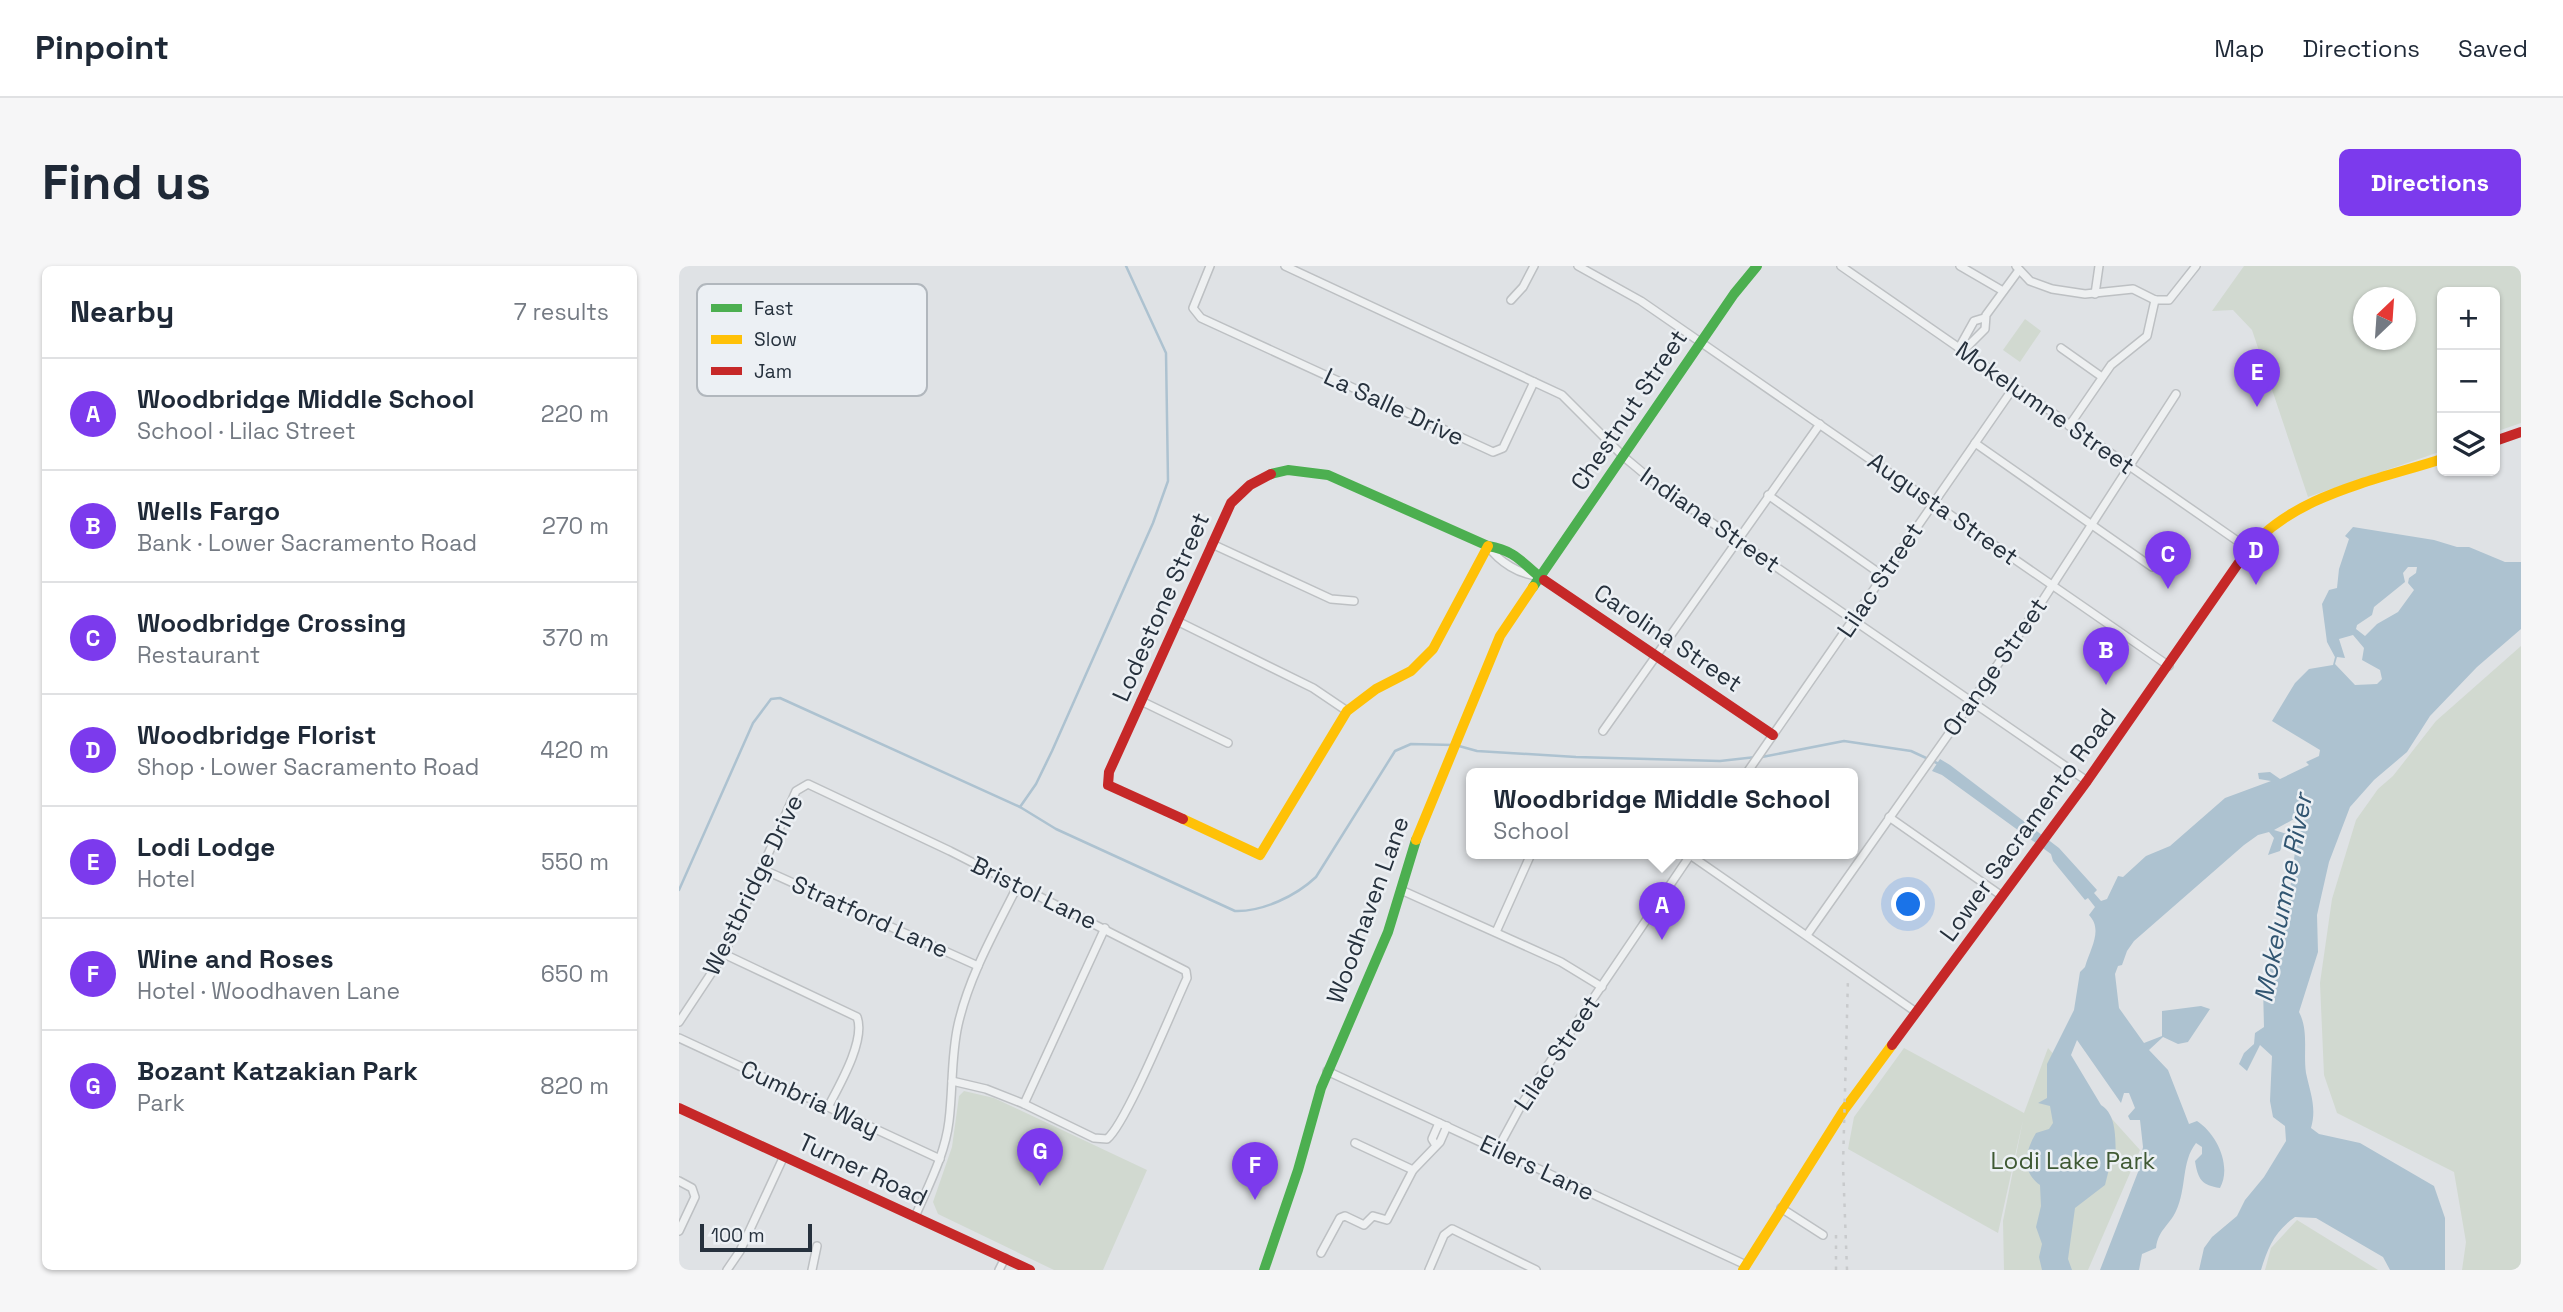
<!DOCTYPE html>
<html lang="en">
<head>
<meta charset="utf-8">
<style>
  :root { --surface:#fff; --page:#f6f6f7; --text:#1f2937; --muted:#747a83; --line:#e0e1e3; --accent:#7c3aed }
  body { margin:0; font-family:"Space Grotesk",sans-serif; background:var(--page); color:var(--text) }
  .controls { position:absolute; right:21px; top:21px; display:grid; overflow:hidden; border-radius:10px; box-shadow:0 2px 5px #0004 }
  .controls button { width:63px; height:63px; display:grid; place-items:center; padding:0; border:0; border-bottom:2px solid var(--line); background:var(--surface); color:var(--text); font:35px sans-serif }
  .compass { position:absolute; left:1674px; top:21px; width:63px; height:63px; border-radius:50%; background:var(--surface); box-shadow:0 2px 5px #0004; rotate:25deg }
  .scale { position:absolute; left:21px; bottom:18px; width:112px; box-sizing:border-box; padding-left:7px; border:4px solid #26313d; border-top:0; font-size:19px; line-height:24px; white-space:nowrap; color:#26313d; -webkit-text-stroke:5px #ecf0f4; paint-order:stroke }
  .you { position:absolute; left:1230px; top:639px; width:24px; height:24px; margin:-18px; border:5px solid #fff; border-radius:50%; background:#1a73e8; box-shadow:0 0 0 10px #1a73e833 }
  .badge { display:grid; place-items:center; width:46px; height:46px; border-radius:50%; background:var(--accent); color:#fff; font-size:23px; font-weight:700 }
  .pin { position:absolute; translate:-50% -58px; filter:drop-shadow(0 2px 4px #0008) }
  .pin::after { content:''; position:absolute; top:37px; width:24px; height:21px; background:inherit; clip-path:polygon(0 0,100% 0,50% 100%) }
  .popup { position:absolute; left:787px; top:502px; width:392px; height:91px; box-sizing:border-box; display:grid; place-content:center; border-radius:10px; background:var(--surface); filter:drop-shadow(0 2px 5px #0005); font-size:23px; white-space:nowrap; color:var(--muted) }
  .popup b { font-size:26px; color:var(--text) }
  .popup::after { content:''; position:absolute; left:50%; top:100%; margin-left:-14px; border:14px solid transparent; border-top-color:var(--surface) }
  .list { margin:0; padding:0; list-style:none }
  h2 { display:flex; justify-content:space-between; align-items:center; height:91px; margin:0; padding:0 28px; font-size:30px }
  h2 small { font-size:23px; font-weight:400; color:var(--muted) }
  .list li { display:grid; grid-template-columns:46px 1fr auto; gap:21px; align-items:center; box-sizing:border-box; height:112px; padding:0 28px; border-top:2px solid var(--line) }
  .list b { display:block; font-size:26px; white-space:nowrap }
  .list p { margin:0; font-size:23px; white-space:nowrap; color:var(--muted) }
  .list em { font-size:23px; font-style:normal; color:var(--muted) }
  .icon { flex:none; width:38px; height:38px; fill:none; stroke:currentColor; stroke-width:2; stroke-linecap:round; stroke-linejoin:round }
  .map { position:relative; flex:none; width:1842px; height:1004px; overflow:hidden; border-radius:10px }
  header { display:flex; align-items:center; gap:42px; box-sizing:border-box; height:98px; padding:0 35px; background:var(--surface); border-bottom:2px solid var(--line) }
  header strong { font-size:33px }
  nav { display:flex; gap:38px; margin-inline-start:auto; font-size:24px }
  .intro { display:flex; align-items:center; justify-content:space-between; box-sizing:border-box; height:168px; padding:0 42px }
  h1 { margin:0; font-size:49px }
  .button { padding:18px 32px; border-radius:10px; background:var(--accent); color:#fff; font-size:24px; font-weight:700 }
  main { display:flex; gap:42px; padding:0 42px }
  aside { flex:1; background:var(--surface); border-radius:10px; box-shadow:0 2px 5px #0004 }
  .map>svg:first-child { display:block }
</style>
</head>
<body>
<header>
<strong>Pinpoint</strong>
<nav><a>Map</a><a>Directions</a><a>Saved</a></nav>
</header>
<div class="intro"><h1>Find us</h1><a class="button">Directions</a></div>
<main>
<aside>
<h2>Nearby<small>7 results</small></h2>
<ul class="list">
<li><span class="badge">A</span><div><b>Woodbridge Middle School</b><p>School · Lilac Street</p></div><em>220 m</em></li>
<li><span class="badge">B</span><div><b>Wells Fargo</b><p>Bank · Lower Sacramento Road</p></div><em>270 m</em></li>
<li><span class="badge">C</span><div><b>Woodbridge Crossing</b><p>Restaurant</p></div><em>370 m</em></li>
<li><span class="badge">D</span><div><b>Woodbridge Florist</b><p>Shop · Lower Sacramento Road</p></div><em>420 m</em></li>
<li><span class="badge">E</span><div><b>Lodi Lodge</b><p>Hotel</p></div><em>550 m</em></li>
<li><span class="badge">F</span><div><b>Wine and Roses</b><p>Hotel · Woodhaven Lane</p></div><em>650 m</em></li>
<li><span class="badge">G</span><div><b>Bozant Katzakian Park</b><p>Park</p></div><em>820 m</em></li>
</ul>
</aside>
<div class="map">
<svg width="1842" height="1004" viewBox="0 0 1842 1004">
  <rect width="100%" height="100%" fill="#dfe2e5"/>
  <g fill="#d1d9d0" fill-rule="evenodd">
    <path d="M1565 0H1842V157L1816 166V26H1763V185L1629 231 1573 64 1554 44 1533 45ZM1685 32H1727V74H1685Z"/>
    <polygon points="1346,53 1362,65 1341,96 1324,84"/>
    <polygon points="1842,380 1842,1004 1783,1004 1787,976 1775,906 1658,847 1645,809 1641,717 1653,633 1677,554 1699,523 1714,510 1757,455"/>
    <polygon points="1225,782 1345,847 1369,782 1461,884 1409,1004 1325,1004 1324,955 1344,854 1319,967 1169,883 1175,851"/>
    <polygon points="285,825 315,832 468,904 424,1004 375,1004 259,948 254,936 273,881 280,830"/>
    <polygon points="1618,954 1699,1004 1586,1004 1592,982"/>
  </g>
  <path fill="#adc2d0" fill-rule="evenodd" d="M1674 261 1755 274 1778 281H1790L1826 296H1842V363L1798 401 1751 450 1728 486 1695 514 1671 541 1650 596 1638 649 1639 686 1620 746C1630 765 1624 786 1627 807 1631 826 1638 842 1632 862L1640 868 1681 877 1755 920 1766 952V1004H1711L1704 991 1637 952 1616 951C1596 965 1589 981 1582 1004H1520L1525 982 1533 971 1558 950 1566 934 1585 911 1607 875 1606 860 1594 851 1591 835 1593 790 1581 779 1568 805 1560 798 1565 787 1575 778 1576 767 1585 761 1584 721 1589 706 1603 685 1620 555 1615 553 1595 564 1608 568 1601 585 1589 589 1595 572 1590 566 1579 569 1565 579 1455 675 1448 685 1443 699 1439 700 1436 708 1440 742 1465 777 1483 770V745L1522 740 1531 743 1509 776 1499 778 1484 771 1470 784 1489 804 1510 858 1518 855C1538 868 1553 900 1541 922 1523 919 1519 914 1516 895L1523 888V881L1517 877C1502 896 1508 922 1497 945 1490 960 1479 964 1477 982L1463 988 1460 1004H1421L1459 906 1464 881 1461 854H1451L1449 850 1456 842 1450 827H1445L1442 837 1398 774 1392 789 1422 839C1438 849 1436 872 1437 889L1432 895 1426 919 1396 942 1389 993 1393 1004H1363L1360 991 1363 978 1357 961 1362 940 1361 919C1342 905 1346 886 1357 867L1370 863 1374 857 1371 840 1359 837 1368 832V798L1395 744 1401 706 1406 701C1412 681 1424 664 1410 649L1416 641 1409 632 1406 634 1374 595 1372 588 1263 509 1253 505 1261 493 1271 499 1380 582 1418 624 1415 627 1422 635 1428 633 1439 610 1444 611 1467 590 1491 580 1546 532 1592 515 1580 513 1579 507 1591 506 1601 513 1630 499 1627 496 1640 490 1641 484 1593 455 1616 417 1630 403 1654 399 1656 391 1648 376 1643 338 1650 324 1658 322 1660 303 1670 273 1666 270ZM1729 301H1738L1737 307 1730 312 1729 317 1735 324 1719 346 1698 358 1686 370 1677 363 1678 359 1693 349 1695 341 1726 316 1724 307ZM1674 369 1685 382 1683 394 1701 404 1703 413 1698 418 1676 419 1656 398 1658 391 1666 392 1660 373Z"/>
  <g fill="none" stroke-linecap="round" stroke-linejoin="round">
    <g stroke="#adc2d0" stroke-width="2.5">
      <polyline points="780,480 798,485 897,491 1041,495 1077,491"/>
      <polyline points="1083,491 1165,475 1232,485 1260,498"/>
      <polyline points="341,541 357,518 373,485 474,257 489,215 487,87 447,0"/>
      <path d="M0 624 74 457 92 433 101 432 341 541 377 563 556 645C583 646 617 630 637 611L716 485 732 478 774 479"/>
    </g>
    <defs>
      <g id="street">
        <polyline points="531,0 514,42 522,52 814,186 824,182 855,116"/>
        <polyline points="606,0 883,129 945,191 981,221 1408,515"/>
        <polyline points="899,0 962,35 1490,400"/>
        <polyline points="1162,0 1570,283"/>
        <polyline points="1281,0 1324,25"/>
        <polyline points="1337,0 1351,15 1373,23 1406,28 1454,23 1476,34"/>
        <polyline points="1416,28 1420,0"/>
        <polyline points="832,34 844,21 855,0"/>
        <polyline points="1476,34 1490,34 1517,0"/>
        <polyline points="1280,82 1295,55 1305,52"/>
        <polyline points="1382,82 1423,111"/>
        <polyline points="1285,84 1306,63 1307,49 1340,4"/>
        <polyline points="1390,160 1432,99 1468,70 1476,34"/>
        <polyline points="1296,177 1473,301"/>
        <polyline points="1089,229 1203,309"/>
        <polyline points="533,278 652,333 675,335"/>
        <path d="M809 280C820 296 841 309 860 310"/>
        <polyline points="498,355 634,422 668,445"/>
        <polyline points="462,435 549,477"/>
        <polyline points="924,465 1141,158"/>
        <polyline points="1067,508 1335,121"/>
        <polyline points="1210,551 1323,630"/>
        <polyline points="1011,589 1237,746"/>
        <polyline points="83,603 299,700"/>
        <polyline points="722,624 882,696 923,721"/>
        <polyline points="817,666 852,588"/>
        <polyline points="1128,669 1362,337 1497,128"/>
        <path d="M45 688 178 751C187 774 160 820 149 841"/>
        <path d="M0 756 45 688 117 525 129 518 271 585 507 705 508 712C494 742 447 858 428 873L415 872 345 838 307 823 273 815"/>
        <polyline points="0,772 261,893"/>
        <polyline points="648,805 1067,999"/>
        <polyline points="345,838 426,662"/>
        <polyline points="676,877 734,904"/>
        <polyline points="756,878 753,873 760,857"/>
        <polyline points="818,884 844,836 1012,588"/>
        <polyline points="0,915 13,922 16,931 0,965"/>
        <polyline points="1102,942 1144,969"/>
        <path d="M236 951C249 920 266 889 270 855 274 823 272 790 279 759 290 710 316 665 338 621"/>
        <polyline points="642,987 661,952 666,950 685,959 694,950 708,954 734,904 761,876 768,860"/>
        <polyline points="48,1004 61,985 105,890"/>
        <polyline points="133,1004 138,980"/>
        <polyline points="320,1004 326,992"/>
        <polyline points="750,1004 765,969 773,963 857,1004"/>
      </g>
    </defs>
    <use href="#street" stroke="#bdc0c3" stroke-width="10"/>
    <use href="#street" stroke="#eef0f1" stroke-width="7"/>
    <g stroke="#4caf50" stroke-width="10">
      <path d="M592 208 609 204 649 209 809 280C839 285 844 299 865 314"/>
      <polyline points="854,321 1055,28 1078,0"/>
      <polyline points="585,1004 619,904 642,822 709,666 737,574"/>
    </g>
    <g stroke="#ffc107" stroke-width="10">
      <path d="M1563 292C1607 230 1695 215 1763 193"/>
      <polyline points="504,553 581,589 668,445 697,423 732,405 754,383 809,280"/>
      <polyline points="737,574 821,370 854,321"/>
      <polyline points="1064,1004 1165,844 1213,779"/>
    </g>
    <g stroke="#c62828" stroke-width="10">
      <polyline points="1816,175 1842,166"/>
      <polyline points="865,314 1094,469"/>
      <polyline points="504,553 429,519 430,506 552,237 571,219 592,208"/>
      <polyline points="1213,779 1408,515 1563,292"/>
      <polyline points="0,842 351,1004"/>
    </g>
    <g stroke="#c8cacc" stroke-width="2.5" stroke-dasharray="3.5 7" stroke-linecap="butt">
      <polyline points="1157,1004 1157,969"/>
      <polyline points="1168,1004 1164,899 1169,712"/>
    </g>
  </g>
  <g text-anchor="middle" stroke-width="5" stroke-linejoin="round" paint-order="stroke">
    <g font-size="24" fill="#26313d" stroke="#ecf0f4">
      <text transform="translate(715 141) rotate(25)" y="8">La Salle Drive</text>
      <text transform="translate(1366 142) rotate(35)" y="8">Mokelumne Street</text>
      <text transform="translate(950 144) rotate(-56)" y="8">Chestnut Street</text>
      <text transform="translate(1264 243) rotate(35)" y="8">Augusta Street</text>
      <text transform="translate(1031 254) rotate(35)" y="8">Indiana Street</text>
      <text transform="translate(1201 314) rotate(-56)" y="8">Lilac Street</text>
      <text transform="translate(482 341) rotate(-66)" y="8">Lodestone Street</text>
      <text transform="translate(989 372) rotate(34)" y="8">Carolina Street</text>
      <text transform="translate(1316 401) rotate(-55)" y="8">Orange Street</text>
      <text transform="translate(1349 559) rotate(-54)" y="8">Lower Sacramento Road</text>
      <text transform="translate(74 619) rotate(-64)" y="8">Westbridge Drive</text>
      <text transform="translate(355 627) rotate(26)" y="8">Bristol Lane</text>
      <text transform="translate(689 644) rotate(-70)" y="8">Woodhaven Lane</text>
      <text transform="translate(191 651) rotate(24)" y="8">Stratford Lane</text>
      <text transform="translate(878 787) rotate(-56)" y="8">Lilac Street</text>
      <text transform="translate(131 833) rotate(25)" y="8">Cumbria Way</text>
      <text transform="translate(858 902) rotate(25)" y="8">Eilers Lane</text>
      <text transform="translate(184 904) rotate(25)" y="8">Turner Road</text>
    </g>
    <g font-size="24" fill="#3f5934" stroke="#ecf0f4">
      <text x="1394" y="903">Lodi Lake Park</text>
    </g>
    <g font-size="26" font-style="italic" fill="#315571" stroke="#ecf0f4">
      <text transform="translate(1604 632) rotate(-79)" y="9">Mokelumne River</text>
    </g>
  </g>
  <rect x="18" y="18" width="230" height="112" rx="10" fill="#ecf0f4" stroke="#b1b7bd" stroke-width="2"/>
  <rect x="32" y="38" width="31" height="8" fill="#4caf50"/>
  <rect x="32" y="69" width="31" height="9" fill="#ffc107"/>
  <rect x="32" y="101" width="31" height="8" fill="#c62828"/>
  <g font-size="19" fill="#26313d">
    <text x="75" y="49">Fast</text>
    <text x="75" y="80">Slow</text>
    <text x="75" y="112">Jam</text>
  </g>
</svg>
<div class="controls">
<button>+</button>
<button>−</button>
<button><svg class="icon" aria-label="layers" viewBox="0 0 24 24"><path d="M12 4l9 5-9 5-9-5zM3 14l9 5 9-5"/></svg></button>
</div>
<svg class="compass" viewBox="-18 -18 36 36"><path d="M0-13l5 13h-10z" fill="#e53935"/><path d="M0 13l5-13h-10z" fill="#747a83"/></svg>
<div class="scale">100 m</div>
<div class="you"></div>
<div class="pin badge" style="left:983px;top:674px">A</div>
<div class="popup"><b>Woodbridge Middle School</b>School</div>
<div class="pin badge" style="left:1427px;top:419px">B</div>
<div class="pin badge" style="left:1489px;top:323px">C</div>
<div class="pin badge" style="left:1577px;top:319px">D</div>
<div class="pin badge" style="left:1578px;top:141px">E</div>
<div class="pin badge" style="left:576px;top:934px">F</div>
<div class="pin badge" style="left:361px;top:920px">G</div>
</div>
</main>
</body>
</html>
